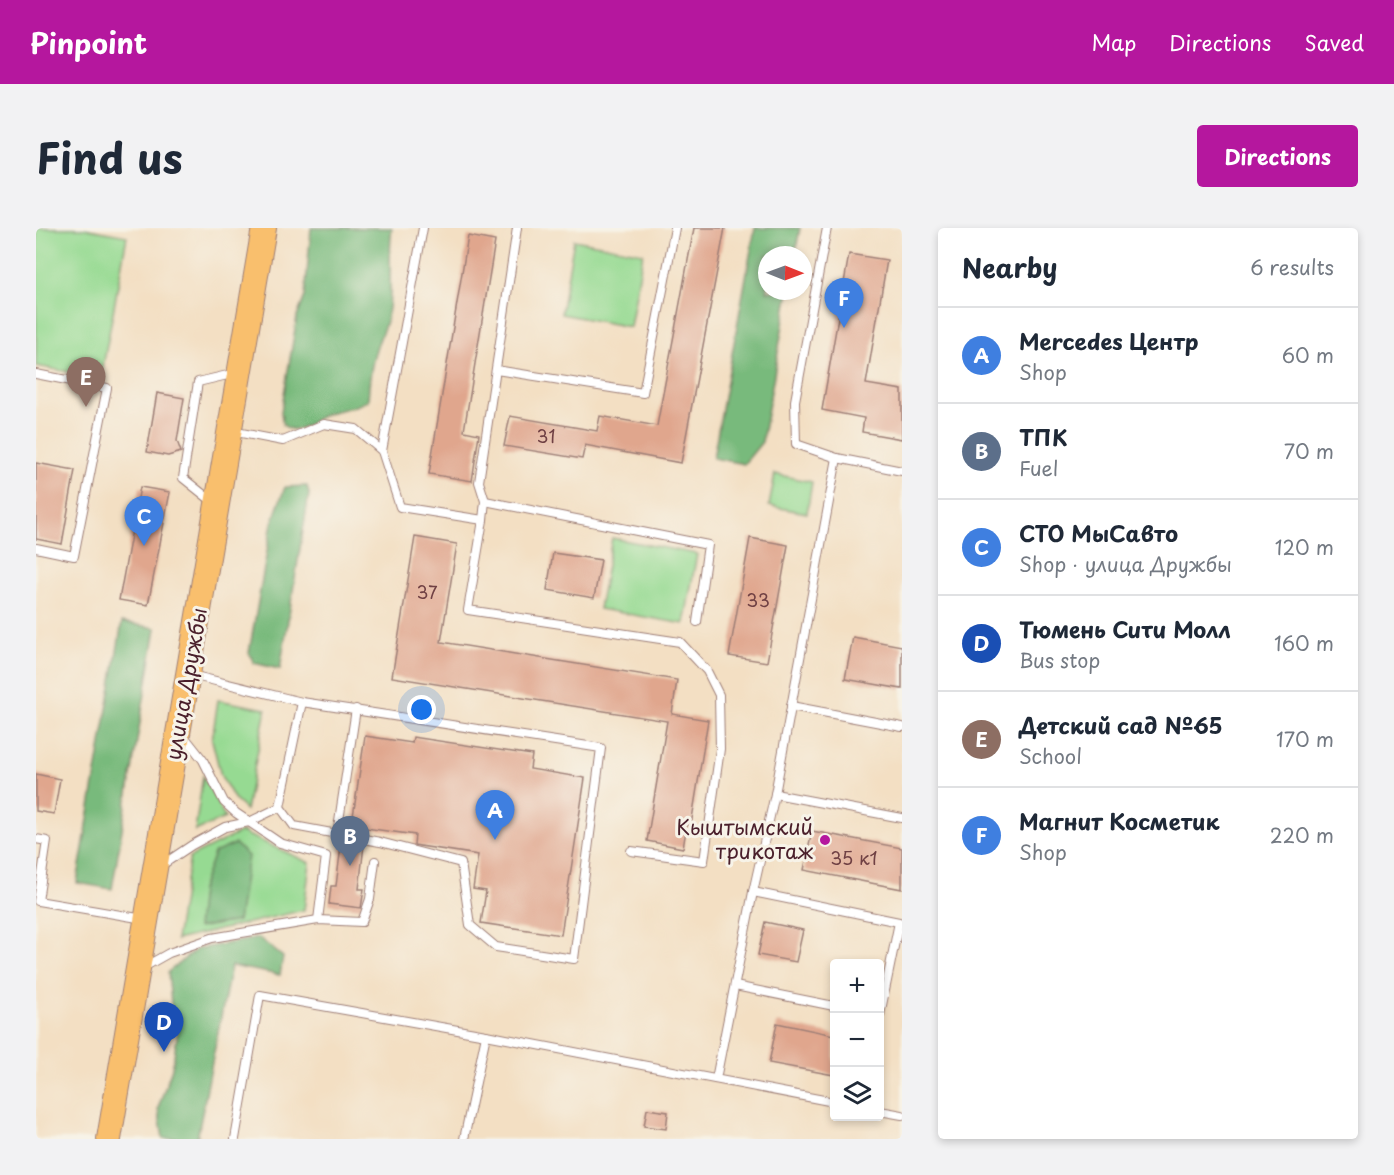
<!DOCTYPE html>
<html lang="en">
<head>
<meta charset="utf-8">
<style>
  :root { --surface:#fff; --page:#f2f2f3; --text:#1f2937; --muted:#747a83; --line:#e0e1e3; --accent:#b5179e }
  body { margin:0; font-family:"Playpen Sans",sans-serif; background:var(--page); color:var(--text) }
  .controls { position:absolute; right:18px; bottom:18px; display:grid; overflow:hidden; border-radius:6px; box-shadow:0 3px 9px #0003 }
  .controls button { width:54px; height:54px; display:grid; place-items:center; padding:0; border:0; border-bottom:2px solid var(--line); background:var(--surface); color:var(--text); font:30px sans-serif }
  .compass { position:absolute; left:722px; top:18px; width:54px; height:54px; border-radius:50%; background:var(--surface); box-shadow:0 3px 9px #0003; rotate:91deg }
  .you { position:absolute; left:386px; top:482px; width:21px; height:21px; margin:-15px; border:4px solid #fff; border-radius:50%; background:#1a73e8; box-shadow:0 0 0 9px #1a73e833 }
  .badge { display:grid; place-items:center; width:39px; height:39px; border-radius:50%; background:var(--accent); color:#fff; font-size:20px; font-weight:700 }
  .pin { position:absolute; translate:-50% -50px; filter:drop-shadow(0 2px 3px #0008) }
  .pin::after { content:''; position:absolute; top:32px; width:21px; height:18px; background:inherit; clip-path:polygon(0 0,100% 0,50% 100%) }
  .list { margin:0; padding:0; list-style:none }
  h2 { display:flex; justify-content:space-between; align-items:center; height:78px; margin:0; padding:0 24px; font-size:26px }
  h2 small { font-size:20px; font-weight:400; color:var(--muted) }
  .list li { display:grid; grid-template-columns:39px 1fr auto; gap:18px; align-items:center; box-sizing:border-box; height:96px; padding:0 24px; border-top:2px solid var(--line) }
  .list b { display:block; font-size:22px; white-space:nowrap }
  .list p { margin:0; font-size:20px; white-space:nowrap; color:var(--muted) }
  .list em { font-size:20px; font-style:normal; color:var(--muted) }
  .icon { flex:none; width:33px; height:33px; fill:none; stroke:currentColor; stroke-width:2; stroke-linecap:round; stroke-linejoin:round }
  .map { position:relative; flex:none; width:866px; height:911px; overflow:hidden; border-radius:6px }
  header { display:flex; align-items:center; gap:36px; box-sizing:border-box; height:84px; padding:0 30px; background:var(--accent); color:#fff }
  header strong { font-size:28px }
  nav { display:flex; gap:33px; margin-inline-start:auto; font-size:21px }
  .intro { display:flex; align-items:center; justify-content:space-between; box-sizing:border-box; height:144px; padding:0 36px }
  h1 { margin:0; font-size:42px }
  .button { padding:15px 27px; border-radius:6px; background:var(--accent); color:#fff; font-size:21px; font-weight:700 }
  main { display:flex; gap:36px; padding:0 36px }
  aside { flex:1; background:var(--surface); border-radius:6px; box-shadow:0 3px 9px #0003 }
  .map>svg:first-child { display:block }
</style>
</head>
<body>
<header>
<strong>Pinpoint</strong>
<nav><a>Map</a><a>Directions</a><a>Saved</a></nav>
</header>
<div class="intro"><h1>Find us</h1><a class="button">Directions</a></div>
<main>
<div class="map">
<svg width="866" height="911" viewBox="0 0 866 911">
  <rect width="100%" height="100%" fill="#f7f3e8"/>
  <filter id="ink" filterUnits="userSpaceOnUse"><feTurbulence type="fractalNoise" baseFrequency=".0167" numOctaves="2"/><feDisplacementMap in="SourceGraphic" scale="12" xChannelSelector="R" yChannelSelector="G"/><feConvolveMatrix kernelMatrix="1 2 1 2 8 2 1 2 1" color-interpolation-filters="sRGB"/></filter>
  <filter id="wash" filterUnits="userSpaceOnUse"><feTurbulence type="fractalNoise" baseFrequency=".008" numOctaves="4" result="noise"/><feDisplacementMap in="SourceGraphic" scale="24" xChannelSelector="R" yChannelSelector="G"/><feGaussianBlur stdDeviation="1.35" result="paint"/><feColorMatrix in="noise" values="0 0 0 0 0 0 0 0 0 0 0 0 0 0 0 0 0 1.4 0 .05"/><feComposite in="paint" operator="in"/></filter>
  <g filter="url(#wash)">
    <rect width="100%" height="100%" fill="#f3dfc3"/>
    <g fill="#96da92" stroke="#707c5e" stroke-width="1.5">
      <polygon points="0,0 47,0 91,8 65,150 0,138"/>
      <polygon points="538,12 607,25 594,99 525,86"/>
      <polygon points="739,246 776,254 771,285 733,278"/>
      <polygon points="576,310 661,326 648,396 563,381"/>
      <polygon points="182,472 230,481 210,582 199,572 185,548 176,512"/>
      <polygon points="167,548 189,590 159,603"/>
      <polygon points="205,604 274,635 268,682 140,712 154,629"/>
    </g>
    <g fill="#78ba7c" stroke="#616c54" stroke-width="1.5">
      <path d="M275 0H356C352 27 356 54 353 80 351 96 343 110 339 125 334 141 333 156 332 172 318 182 301 180 286 188 277 192 271 200 260 201 254 202 251 200 247 197L245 184 261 89 269 68Z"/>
      <polygon points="719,0 764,0 759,27 731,27 731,63 753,63 726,214 708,236 677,230"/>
      <polygon points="271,258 273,266 244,441 218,435 213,425 236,295 249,259"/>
      <polygon points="86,394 120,400 76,661 41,655"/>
      <polygon points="199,616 212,628 202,693 161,700 165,662 178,625"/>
      <polygon points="223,710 247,729 244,747 195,738 161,911 127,910 122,880 136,840 144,791 136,785 132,744 161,721"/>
    </g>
    <g id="blocks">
      <g fill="#e0a68d">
        <polygon points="658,0 689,0 645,235 549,217 546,231 468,218 474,188 561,203 564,188 621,198"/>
        <polygon points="432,8 459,13 428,203 443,206 436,253 393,246"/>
        <polygon points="813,26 851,32 830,156 866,162 866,211 826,204 828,190 786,182"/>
        <polygon points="121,165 148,170 141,213 145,224 132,228 111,224"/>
        <polygon points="0,235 39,242 26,316 0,311"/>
        <polygon points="104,259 134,264 112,377 83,372"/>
        <polygon points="379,309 421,316 405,414 641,452 636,486 672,492 655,597 651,596 647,620 611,613 631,493 356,449"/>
        <polygon points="714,310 752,317 731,434 693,428"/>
        <polygon points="517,325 565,332 558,370 511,362"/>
        <polygon points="817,409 866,418 866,461 809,451"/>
        <polygon points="329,508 376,515 377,509 496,527 494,541 549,550 525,707 445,695 450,663 437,661 442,627 378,617 379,607 330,600 329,605 315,602"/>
        <polygon points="0,546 24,551 18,586 0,583"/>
        <polygon points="776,603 866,620 866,661 768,642"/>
        <polygon points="313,614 328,617 323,661 328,661 325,680 293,676 295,658 300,658 305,618 312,619"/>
        <polygon points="729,694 767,702 760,734 722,727"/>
        <polygon points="741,795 798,807 798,847 733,835"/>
        <polygon points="611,881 632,884 630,901 608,898"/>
      </g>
    </g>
  </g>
  <g filter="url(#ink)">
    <use href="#blocks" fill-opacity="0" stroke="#9e7f77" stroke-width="1.5"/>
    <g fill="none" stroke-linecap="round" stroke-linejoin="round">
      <defs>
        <g id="service">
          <polyline points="791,0 759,173 760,216 801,230 866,243"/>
          <polyline points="460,142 607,165 639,0"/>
          <polyline points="0,146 71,160 38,328 0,320"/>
          <polyline points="195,203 247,213 288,196 320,201 346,223 364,279 447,292 432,382 644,414 671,443 683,467 684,521 668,633 595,623"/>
          <polyline points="346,223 387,0"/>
          <polyline points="449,273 672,317 661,394"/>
          <polyline points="177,274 147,250 162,154 200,145"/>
          <polyline points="447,292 449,273 443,254 481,0"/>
          <polyline points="155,447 266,474 565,520 538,731 460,719 434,697 425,635 344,614 258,598 244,579 266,474"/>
          <polyline points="755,478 866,499"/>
          <polyline points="148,508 167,532 188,574 200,585 244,615 290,628 282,692"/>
          <polyline points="739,566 866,590"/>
          <polyline points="301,606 320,481"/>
          <polyline points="0,611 11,613 2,673 108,691"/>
          <polyline points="126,637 156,617 189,599 213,594 244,579"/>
          <polyline points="717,664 863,694 844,787"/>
          <polyline points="108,739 133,725 176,710 282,692 326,694 334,671 339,633"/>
          <polyline points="699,758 798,778"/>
          <polyline points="680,851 717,664 739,566 801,230"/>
          <polyline points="844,883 866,887"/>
          <polyline points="199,911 224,767 450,807 798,874"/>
          <polyline points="428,911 450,807"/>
        </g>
        <polyline id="primary" points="73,911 228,0"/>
      </defs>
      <use href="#service" stroke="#9e7f77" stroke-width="10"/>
      <use href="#primary" stroke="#9e7f77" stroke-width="26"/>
      <use href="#service" stroke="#fff" stroke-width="8"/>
      <use href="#primary" stroke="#f9bf6d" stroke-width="24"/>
    </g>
  </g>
  <circle fill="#b5179e" stroke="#f7f3e8" stroke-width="2" cx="789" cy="612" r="6"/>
  <g text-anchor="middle" stroke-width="6" stroke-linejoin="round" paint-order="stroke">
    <g font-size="18" fill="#704144">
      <text x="510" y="215">31</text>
      <text x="391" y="371">37</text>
      <text x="722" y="379">33</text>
      <text x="818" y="637">35 к1</text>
    </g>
    <g font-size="21" fill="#4a1f2b" stroke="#f7f3e8">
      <text transform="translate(151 456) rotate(-80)" y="7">улица Дружбы</text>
    </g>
    <g font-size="21" fill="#4a1f2b" stroke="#f7f3e8" text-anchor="end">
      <text x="777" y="607">Кыштымский<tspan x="777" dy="24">трикотаж</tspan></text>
    </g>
  </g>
</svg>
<div class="controls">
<button>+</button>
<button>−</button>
<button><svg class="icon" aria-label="layers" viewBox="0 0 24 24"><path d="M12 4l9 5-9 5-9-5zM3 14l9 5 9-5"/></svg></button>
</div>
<svg class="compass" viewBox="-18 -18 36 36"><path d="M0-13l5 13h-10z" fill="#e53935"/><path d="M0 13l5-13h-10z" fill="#747a83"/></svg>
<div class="you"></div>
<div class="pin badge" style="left:459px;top:612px;background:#3f7fe0">A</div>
<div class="pin badge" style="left:314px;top:638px;background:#5c6f8a">B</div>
<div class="pin badge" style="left:108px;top:318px;background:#3f7fe0">C</div>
<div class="pin badge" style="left:128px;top:824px;background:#1a4fb4">D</div>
<div class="pin badge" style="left:50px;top:179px;background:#8d6e63">E</div>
<div class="pin badge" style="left:808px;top:100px;background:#3f7fe0">F</div>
</div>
<aside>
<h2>Nearby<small>6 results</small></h2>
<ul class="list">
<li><span class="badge" style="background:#3f7fe0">A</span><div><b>Mercedes Центр</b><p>Shop</p></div><em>60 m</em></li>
<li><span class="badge" style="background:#5c6f8a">B</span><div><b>ТПК</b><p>Fuel</p></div><em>70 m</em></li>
<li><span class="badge" style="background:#3f7fe0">C</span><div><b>СТО МыСавто</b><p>Shop · улица Дружбы</p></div><em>120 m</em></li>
<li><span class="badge" style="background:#1a4fb4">D</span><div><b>Тюмень Сити Молл</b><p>Bus stop</p></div><em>160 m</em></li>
<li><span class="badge" style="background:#8d6e63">E</span><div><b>Детский сад №65</b><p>School</p></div><em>170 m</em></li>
<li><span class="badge" style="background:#3f7fe0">F</span><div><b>Магнит Косметик</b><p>Shop</p></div><em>220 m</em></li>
</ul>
</aside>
</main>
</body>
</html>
